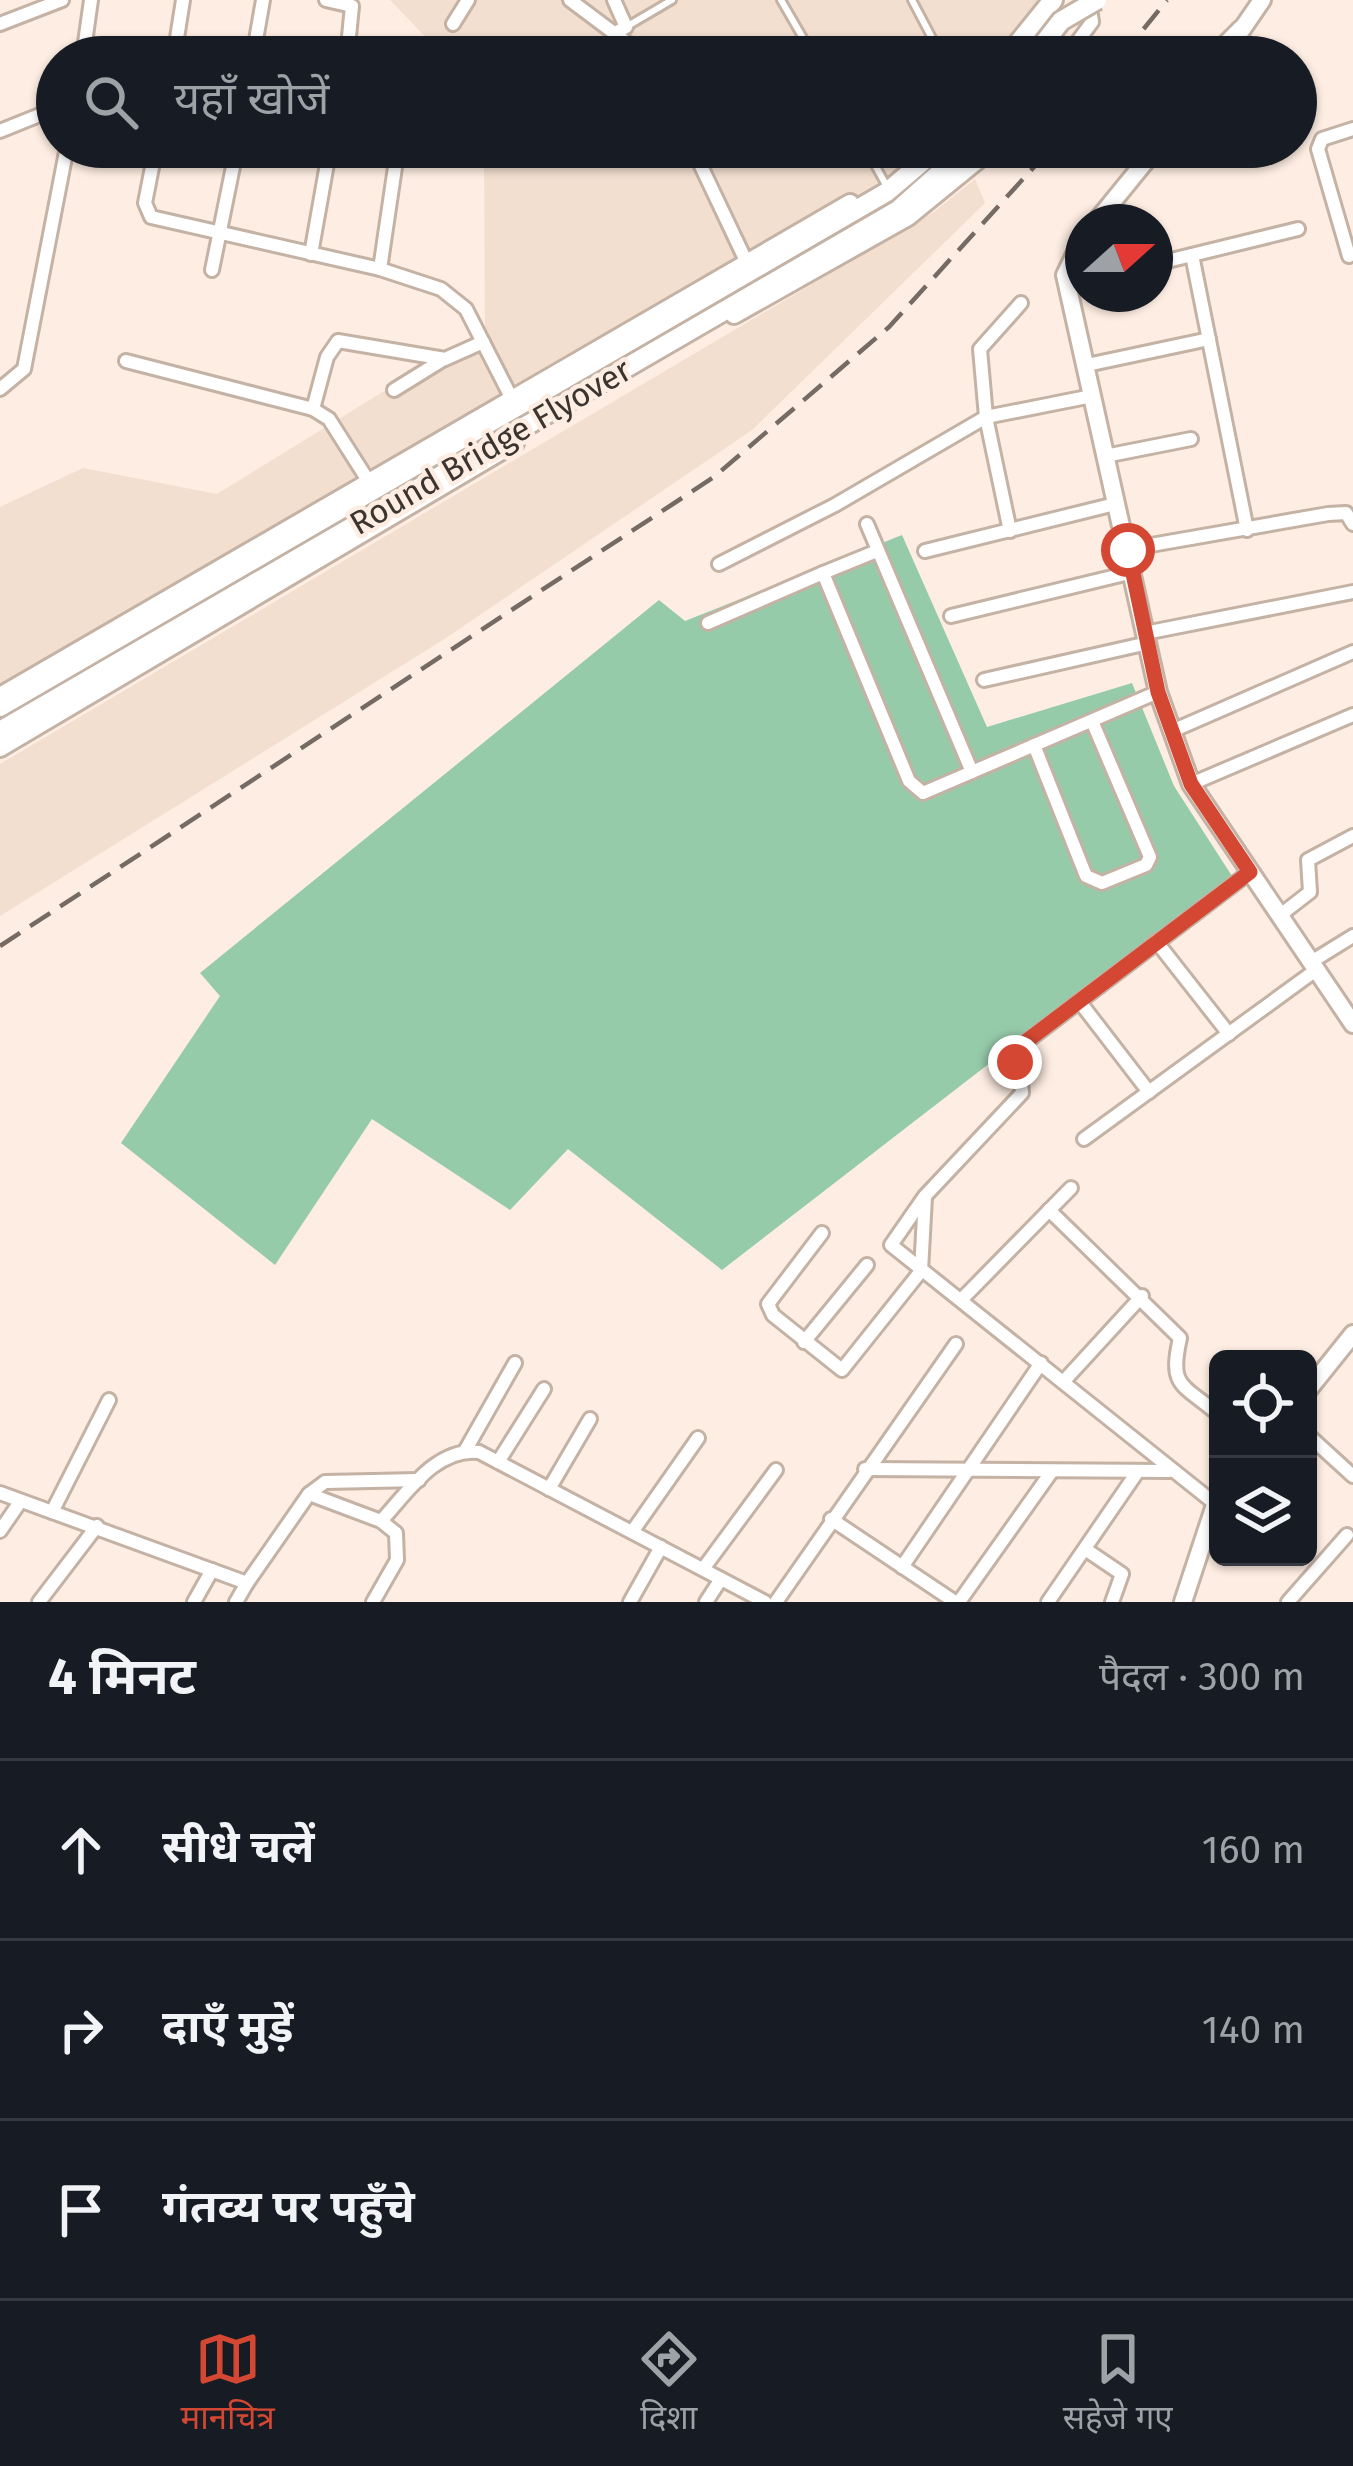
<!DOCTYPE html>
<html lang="hi">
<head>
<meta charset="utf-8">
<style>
  :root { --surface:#171b24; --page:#242831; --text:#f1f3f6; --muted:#9ea1a6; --line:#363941; --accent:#d44833 }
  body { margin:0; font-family:"Fira Sans","Noto Sans Devanagari",sans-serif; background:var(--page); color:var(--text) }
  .controls { position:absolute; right:36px; bottom:36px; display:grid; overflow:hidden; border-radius:18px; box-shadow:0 3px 9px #0004 }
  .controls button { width:108px; height:108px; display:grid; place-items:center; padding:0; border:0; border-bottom:3px solid var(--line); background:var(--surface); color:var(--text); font:60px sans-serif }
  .compass { position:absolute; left:1065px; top:204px; width:108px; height:108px; border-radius:50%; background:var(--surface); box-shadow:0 3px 9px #0004; rotate:69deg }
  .stop { position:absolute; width:36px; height:36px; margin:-27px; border:9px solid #d44833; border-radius:50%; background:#fff }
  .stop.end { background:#d44833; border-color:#fff; box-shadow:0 3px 12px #0008 }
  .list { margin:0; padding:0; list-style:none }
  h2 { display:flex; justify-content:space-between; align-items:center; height:156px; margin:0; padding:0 48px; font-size:51px }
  h2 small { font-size:39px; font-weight:400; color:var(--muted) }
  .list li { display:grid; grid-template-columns:78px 1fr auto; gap:36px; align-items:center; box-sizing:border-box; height:180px; padding:0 48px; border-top:3px solid var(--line) }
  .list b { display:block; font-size:45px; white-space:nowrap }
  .list em { font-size:39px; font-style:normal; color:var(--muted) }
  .icon { flex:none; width:66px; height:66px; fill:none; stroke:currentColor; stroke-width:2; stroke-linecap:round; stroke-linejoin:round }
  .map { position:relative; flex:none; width:1353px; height:1602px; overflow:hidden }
  .search { position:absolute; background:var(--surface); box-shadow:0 3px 9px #0004; left:36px; right:36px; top:36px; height:132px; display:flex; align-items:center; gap:30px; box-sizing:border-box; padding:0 42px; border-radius:66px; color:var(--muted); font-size:45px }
  .sheet { height:696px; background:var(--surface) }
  nav { display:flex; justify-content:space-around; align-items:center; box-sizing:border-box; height:168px; border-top:3px solid var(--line); background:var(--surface); font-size:33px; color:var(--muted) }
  nav a { display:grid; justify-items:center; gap:6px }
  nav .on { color:var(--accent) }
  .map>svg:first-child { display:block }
</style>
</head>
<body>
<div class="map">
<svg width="1353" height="1602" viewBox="0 0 1353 1602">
  <rect width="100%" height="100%" fill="#fdede2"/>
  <g fill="#f2dfd0">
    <polygon points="390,0 1055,0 1010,57 445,57"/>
    <polygon points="484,147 939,147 0,693 0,507 83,468 217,494 485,329"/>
    <polygon points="975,179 985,203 752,430 446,638 0,916 0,764 934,212"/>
  </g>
  <polygon fill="#96cbaa" points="902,535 987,727 1132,683 1174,786 1232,876 722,1270 568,1149 510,1210 372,1119 275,1265 121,1143 220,996 200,973 659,600 685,621"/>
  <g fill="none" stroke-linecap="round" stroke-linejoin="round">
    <defs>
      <g id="lane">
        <polyline points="781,0 814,57"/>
        <polyline points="912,0 942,57"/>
        <polyline points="626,27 672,0"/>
        <polyline points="865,147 885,183"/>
      </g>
      <g id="street">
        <polyline points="326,0 352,6 347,57"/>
        <polyline points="570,0 646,57"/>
        <polyline points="614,0 626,27 617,32"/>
        <polyline points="0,24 62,0"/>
        <polyline points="453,24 468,0"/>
        <polyline points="348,51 375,57"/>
        <polyline points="83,57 91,0"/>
        <polyline points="174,57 183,0"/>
        <polyline points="253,57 263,0"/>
        <polyline points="1066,57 1092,22 1089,1"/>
        <polyline points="1210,57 1240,27"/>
        <polyline points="0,131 57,108"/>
        <polyline points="156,147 145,203 151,217 380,269 441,289 466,309 512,399"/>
        <polyline points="692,147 747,263"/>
        <polyline points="1115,147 1134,160 1143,147"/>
        <polyline points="1250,147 1253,159"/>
        <polyline points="311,254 330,147"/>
        <polyline points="1192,255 1247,530"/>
        <polyline points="1349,256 1318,149 1322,139 1353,129"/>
        <polyline points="1155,264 1298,229"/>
        <polyline points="380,269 398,147"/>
        <polyline points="212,270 237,147"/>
        <polyline points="126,361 313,409 327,357 338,341 445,359 483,342"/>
        <polyline points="1087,365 1209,339"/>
        <polyline points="0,389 24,369 67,147"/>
        <polyline points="394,390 444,359"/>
        <polyline points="313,409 329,419 369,482"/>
        <polyline points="1105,456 1191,439"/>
        <polyline points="867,524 972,772"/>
        <polyline points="1010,531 986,417 980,349 1021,303"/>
        <polyline points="1128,549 1328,514 1346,513 1353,524"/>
        <polyline points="925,551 1115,504"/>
        <polyline points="719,564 835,505 986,417 1092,396"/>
        <polyline points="823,573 877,551"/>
        <polyline points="951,616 1133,572"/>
        <polyline points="708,623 823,573 909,781 923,793 1158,692"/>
        <polyline points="1145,633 1353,592"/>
        <polyline points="984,680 1148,643"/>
        <polyline points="1172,731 1353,652"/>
        <polyline points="1034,745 1086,876 1102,883 1146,865 1150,857 1092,721"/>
        <polyline points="1191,784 1353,715"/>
        <polyline points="1279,916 1310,892 1308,860 1353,836"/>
        <polyline points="1156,941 1229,1034"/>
        <polyline points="1311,962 1353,936"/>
        <polyline points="1079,1001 1149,1092"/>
        <polyline points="1084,1139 1316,970"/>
        <path d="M1049 1210 1180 1338C1169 1387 1181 1383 1218 1414"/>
        <polyline points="822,1233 768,1304 773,1315 842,1370 921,1271 925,1197"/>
        <polyline points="961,1300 1071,1188"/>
        <polyline points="804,1342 867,1265"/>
        <polyline points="1064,1381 1142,1296"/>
        <polyline points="1308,1435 1353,1476"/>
        <polyline points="465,1451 515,1363"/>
        <polyline points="498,1462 544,1389"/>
        <polyline points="865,1469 1169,1471"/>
        <polyline points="549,1489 590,1419"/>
        <polyline points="0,1493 247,1583 309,1494 381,1521 396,1533 397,1560 373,1602"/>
        <polyline points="309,1494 325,1482 419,1480"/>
        <polyline points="1213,1502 891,1245 925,1196 1022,1093 1018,1048 1250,872"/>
        <polyline points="52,1512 109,1400"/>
        <polyline points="831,1519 955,1602"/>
        <path d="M381 1521C407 1493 436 1447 479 1452L765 1602"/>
        <polyline points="0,1531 20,1502"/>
        <polyline points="632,1532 698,1438"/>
        <polyline points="1085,1549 1122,1574 1112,1602"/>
        <polyline points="902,1567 1041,1363"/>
        <polyline points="703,1569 776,1470"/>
        <polyline points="39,1602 97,1526"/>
        <polyline points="194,1602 212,1570"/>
        <polyline points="236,1602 247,1583"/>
        <polyline points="630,1602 661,1547"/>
        <polyline points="706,1602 721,1579"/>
        <polyline points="776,1602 956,1344"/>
        <polyline points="959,1602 1052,1471"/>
        <polyline points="1048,1602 1138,1471"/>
        <polyline points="1288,1602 1347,1535"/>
      </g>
      <g id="secondary">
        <polyline points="1223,57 1262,0"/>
        <polyline points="1096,222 1157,147"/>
        <polyline points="1083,238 1065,275 1158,692 1191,784 1353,1024"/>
        <polyline points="734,315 908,217 994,147"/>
        <polyline points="0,696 850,203"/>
        <polyline points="0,748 515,443"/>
        <polyline points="1308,1390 1353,1334"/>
        <polyline points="1183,1602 1218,1496"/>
      </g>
      <g id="primary">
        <polyline points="1007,57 1053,0"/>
        <polyline points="0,707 887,192 940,147"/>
        <polyline points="0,731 898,210 969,147"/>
      </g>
    </defs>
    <use href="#lane" stroke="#c4b2a4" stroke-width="12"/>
    <use href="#street" stroke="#c4b2a4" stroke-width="18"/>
    <use href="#secondary" stroke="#c4b2a4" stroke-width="22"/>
    <use href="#primary" stroke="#c4b2a4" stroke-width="24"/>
    <use href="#lane" stroke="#fff" stroke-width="6"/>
    <use href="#street" stroke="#fff" stroke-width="12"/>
    <use href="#secondary" stroke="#fff" stroke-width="16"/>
    <use href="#primary" stroke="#fff" stroke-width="18"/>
    <g stroke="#756b64" stroke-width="4.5" stroke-dasharray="24 12" stroke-linecap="butt">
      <polyline points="1121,57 1167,0"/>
      <polyline points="0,946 714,477 889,327 1052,147"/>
    </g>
    <defs>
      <polyline id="primary-bridge" points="1033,57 1061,21 1097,0"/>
    </defs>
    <use href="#primary-bridge" stroke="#c4b2a4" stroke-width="24" stroke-linecap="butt"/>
    <use href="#primary-bridge" stroke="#fff" stroke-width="18"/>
  </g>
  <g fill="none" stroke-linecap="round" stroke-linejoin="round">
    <polyline stroke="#d44833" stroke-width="15" points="1015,1062 1024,1043 1250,872 1191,784 1158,692 1128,550"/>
  </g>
  <g text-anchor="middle" stroke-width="9" stroke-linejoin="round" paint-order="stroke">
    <g font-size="33" fill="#3c342f" stroke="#fdede2">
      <text transform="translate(490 446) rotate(-30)" y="12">Round Bridge Flyover</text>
    </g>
  </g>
</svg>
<div class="controls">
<button><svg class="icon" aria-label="locate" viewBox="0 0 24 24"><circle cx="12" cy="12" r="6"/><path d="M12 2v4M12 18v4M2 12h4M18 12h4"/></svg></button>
<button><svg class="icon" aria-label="layers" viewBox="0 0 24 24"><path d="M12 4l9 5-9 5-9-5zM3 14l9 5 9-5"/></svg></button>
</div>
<svg class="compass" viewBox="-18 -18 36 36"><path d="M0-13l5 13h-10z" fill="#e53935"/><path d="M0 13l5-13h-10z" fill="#9ea1a6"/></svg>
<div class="stop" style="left:1128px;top:550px"></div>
<div class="stop end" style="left:1015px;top:1062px"></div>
<div class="search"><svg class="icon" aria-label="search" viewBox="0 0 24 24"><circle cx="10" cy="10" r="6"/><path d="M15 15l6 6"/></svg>यहाँ खोजें</div>
</div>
<section class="sheet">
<h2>4 मिनट<small>पैदल · 300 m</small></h2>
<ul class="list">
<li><svg class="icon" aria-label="ahead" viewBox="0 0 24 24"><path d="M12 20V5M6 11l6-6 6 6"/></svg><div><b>सीधे चलें</b></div><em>160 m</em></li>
<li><svg class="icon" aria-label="right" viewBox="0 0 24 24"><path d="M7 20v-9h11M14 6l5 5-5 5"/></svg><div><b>दाएँ मुड़ें</b></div><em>140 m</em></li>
<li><svg class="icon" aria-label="arrive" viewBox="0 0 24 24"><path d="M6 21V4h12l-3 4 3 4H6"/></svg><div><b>गंतव्य पर पहुँचे</b></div></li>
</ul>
</section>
<nav>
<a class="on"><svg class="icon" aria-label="map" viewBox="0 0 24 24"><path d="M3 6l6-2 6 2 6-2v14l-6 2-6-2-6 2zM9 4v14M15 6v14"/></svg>मानचित्र</a>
<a><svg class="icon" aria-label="directions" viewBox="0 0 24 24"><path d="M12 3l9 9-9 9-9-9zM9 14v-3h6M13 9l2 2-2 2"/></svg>दिशा</a>
<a><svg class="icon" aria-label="saved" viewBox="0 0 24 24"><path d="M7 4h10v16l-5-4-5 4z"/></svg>सहेजे गए</a>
</nav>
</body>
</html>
